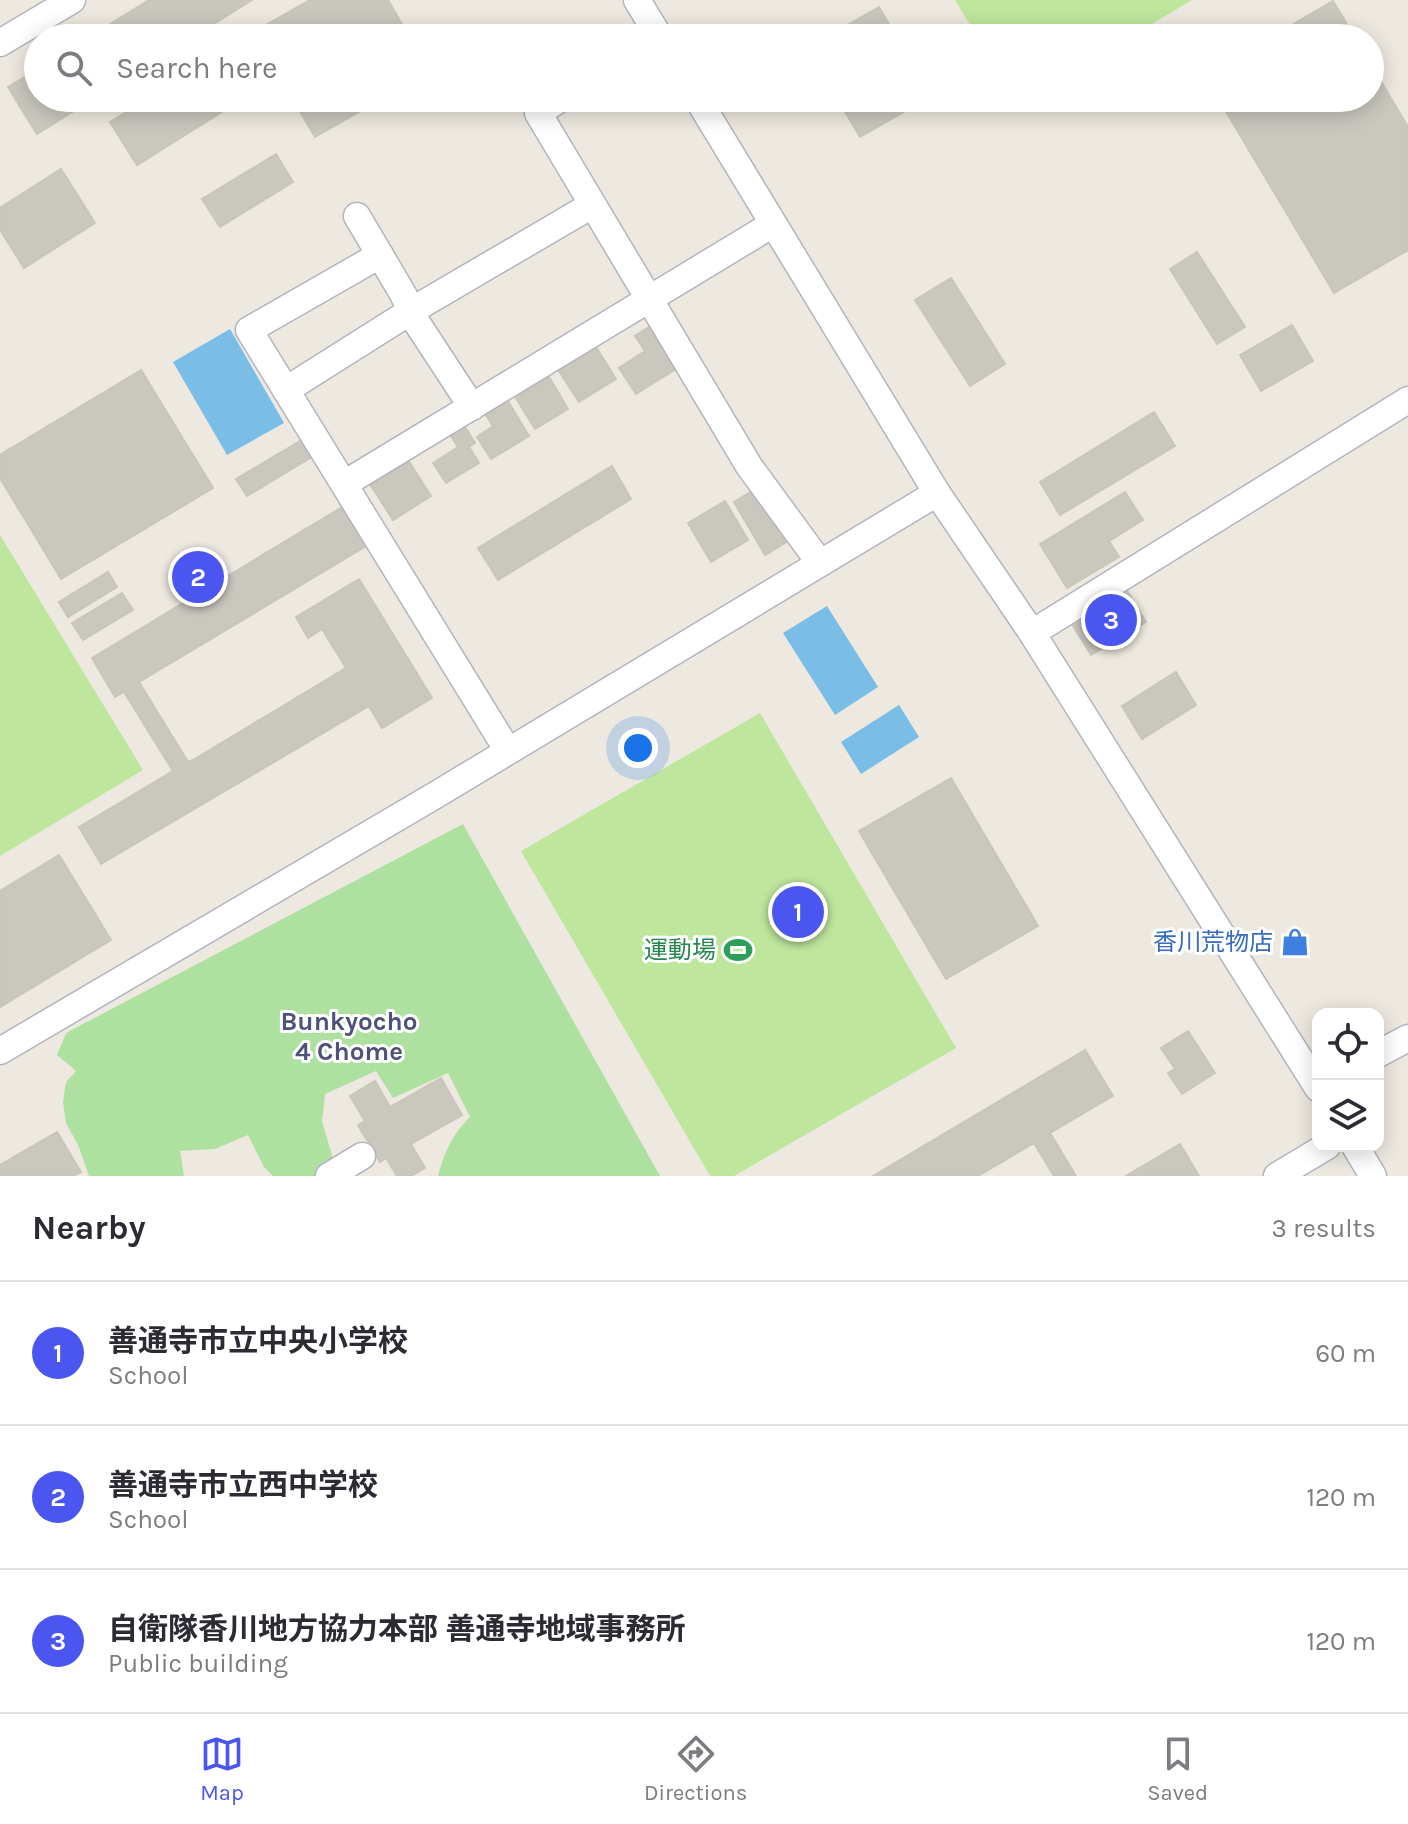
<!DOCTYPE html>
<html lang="en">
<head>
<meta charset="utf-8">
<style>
  :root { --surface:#fff; --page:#f7f7f7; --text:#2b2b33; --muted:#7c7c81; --line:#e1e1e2; --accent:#4b55ef }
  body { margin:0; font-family:Karla,"Noto Sans JP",sans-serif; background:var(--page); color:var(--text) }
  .controls { position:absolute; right:24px; bottom:24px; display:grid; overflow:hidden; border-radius:16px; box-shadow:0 4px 20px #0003 }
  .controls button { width:72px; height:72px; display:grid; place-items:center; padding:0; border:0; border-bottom:2px solid var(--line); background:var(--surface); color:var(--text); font:40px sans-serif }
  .you { position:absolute; left:638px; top:748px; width:28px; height:28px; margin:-20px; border:6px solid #fff; border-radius:50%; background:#1a73e8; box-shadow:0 0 0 12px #1a73e833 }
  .badge { display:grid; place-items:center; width:52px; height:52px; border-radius:50%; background:var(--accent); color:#fff; font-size:26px; font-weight:700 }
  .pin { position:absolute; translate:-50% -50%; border:4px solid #fff; box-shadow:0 2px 8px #0006 }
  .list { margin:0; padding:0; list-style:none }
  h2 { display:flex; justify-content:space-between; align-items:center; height:104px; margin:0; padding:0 32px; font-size:34px }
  h2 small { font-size:26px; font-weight:400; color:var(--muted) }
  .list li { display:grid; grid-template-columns:52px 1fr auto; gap:24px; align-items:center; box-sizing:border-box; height:144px; padding:0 32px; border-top:2px solid var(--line) }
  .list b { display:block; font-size:30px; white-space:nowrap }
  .list p { margin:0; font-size:26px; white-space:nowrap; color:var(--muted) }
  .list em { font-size:26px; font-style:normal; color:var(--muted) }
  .icon { flex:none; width:44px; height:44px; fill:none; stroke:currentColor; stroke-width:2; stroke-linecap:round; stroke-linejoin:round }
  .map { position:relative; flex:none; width:1408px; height:1176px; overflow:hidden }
  .search { position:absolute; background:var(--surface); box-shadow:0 4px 20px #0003; left:24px; right:24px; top:24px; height:88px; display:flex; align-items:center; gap:20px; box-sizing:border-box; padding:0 28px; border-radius:44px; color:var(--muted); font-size:30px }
  .sheet { height:536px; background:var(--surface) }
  nav { display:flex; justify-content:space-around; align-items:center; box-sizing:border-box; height:112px; border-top:2px solid var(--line); background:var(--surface); font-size:22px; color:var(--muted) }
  nav a { display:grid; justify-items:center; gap:4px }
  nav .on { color:var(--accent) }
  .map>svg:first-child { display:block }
</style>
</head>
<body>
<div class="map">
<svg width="1408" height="1176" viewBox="0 0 1408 1176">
  <rect width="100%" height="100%" fill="#ede9e0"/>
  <path fill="#aee0a0" d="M463 824 660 1176H438C445 1151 452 1135 470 1117L448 1073 393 1098 376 1071 325 1094 322 1121 338 1176H273L264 1167 248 1135 215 1149 180 1151 184 1176H89L78 1145 66 1123 63 1102 66 1082 76 1071 57 1055 66 1033Z"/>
  <g fill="#bee69d">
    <polygon points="955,0 1192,0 1128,38 978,38"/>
    <polygon points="0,535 143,770 0,856"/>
    <polygon points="760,713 956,1048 734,1176 710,1176 521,851"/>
  </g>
  <g fill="#7abde7">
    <polygon points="230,329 284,423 227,455 173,362"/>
    <polygon points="827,606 878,687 835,715 783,633"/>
    <polygon points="899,705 919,737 861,774 841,742"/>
  </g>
  <g fill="#c9c7be" stroke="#c9c5b9" stroke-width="2">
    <polygon points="149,0 252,0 191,38 88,38"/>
    <polygon points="310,0 388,0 410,38 257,38 254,32"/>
    <polygon points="1333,1 1355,38 1270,38"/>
    <polygon points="879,7 897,38 825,38"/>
    <polygon points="1370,63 1408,127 1408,250 1334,293 1218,98 1370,98"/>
    <polygon points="38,69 38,98 94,98 37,134 8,87"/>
    <polygon points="149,98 244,98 137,165 110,122"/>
    <polygon points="292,98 383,98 315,137"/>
    <polygon points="837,98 928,98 860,137"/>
    <polygon points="276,154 293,182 220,227 202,199"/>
    <polygon points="61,169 95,223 24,268 0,230 0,208"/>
    <polygon points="1197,252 1245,327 1217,344 1170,269"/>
    <polygon points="951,278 1005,364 970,386 915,300"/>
    <polygon points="654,324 681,366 636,394 619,368 645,351 635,336"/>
    <polygon points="1292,325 1313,361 1261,391 1240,355"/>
    <polygon points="596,347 616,379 579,402 559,371"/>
    <polygon points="141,370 213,488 61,579 0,478 0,455"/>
    <polygon points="549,377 568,409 535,429 516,398"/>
    <polygon points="506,398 529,436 491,459 477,437 493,426 484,412"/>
    <polygon points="1154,412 1175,446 1060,515 1040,482"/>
    <polygon points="465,427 475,443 469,447 479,463 446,483 433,463 458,447 451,436"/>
    <polygon points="305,438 315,455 247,496 236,479"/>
    <polygon points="408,460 431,496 393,520 370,484"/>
    <polygon points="612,466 631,499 498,580 478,548"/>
    <polygon points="759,487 790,540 765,555 734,502"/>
    <polygon points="1125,492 1143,520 1109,541 1119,557 1067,588 1040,544"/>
    <polygon points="725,501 748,540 711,562 688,523"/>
    <polygon points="344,506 368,545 139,682 188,762 193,760 346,668 322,629 308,638 296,617 359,579 432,698 382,728 369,706 101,864 79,827 173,771 124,692 115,697 92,658"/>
    <polygon points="108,572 117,587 68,617 59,602"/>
    <polygon points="1124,586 1146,622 1091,655 1069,619"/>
    <polygon points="122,593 133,610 83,640 72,623"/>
    <polygon points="1176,672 1196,705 1142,739 1122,706"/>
    <polygon points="951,778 1038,926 946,979 859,831"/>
    <polygon points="59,855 111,940 0,1007 0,891"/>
    <polygon points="1188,1031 1215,1073 1182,1094 1168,1073 1175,1069 1161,1048"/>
    <polygon points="1085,1050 1113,1096 1050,1133 1076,1176 1054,1176 1034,1143 978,1176 873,1176"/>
    <polygon points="441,1078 462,1115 411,1144 425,1168 411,1176 397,1176 386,1158 380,1162 358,1125 365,1121 350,1096 375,1081 390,1107"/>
    <polygon points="57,1132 81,1172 73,1176 0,1176 0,1165"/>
    <polygon points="1180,1144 1199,1176 1126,1176"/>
  </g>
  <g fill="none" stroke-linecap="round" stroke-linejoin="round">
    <defs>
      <g id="minor">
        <polyline points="637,0 660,38"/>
        <polyline points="0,43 72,0"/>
        <polyline points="561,98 538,113 749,466 820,563"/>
        <polyline points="697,98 937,493 1032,633 1318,1088"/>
        <polyline points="357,216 403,294 417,323 472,407"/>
        <polyline points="380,255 249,330 508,751"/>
        <polyline points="286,390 411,311 592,205"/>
        <polyline points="344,484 773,224"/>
        <polyline points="1032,633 1408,400"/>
        <polyline points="0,1051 434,796 937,493"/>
        <polyline points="1378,1054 1408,1038"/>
        <polyline points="1355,1146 1373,1176"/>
        <polyline points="329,1176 362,1156"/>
        <polyline points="1277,1176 1327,1146"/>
      </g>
    </defs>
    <use href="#minor" stroke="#b3b4bf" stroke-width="29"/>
    <use href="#minor" stroke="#fff" stroke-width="26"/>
  </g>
  <defs>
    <symbol id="shop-bare" viewBox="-9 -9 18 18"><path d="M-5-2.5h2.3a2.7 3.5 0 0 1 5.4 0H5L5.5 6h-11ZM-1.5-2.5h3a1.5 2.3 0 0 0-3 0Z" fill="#3f7fe0" stroke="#fff" stroke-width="2.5" paint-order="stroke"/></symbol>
    <symbol id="stadium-bare" viewBox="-9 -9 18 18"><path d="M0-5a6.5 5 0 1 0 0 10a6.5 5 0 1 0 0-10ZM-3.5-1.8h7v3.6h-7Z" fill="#2e9e5b" stroke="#fff" stroke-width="2.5" paint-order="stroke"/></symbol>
  </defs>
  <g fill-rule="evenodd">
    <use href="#shop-bare" x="1275" y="922" width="40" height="40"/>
    <use href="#stadium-bare" x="718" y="930" width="40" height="40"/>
  </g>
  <g text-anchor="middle" stroke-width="6" stroke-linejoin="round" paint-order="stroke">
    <g font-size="24" fill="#366cbe" stroke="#fff" text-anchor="end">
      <text x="1273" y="950">香川荒物店</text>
    </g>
    <g font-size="24" fill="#27864d" stroke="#fff" text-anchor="end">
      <text x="716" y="958">運動場</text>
    </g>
    <g font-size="26" font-weight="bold" fill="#4f517b" stroke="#fff">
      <text x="349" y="1030">Bunkyocho<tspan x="349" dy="30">4 Chome</tspan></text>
    </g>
  </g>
</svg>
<div class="controls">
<button><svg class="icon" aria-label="locate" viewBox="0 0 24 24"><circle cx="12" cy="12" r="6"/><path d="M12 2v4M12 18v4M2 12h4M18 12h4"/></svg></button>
<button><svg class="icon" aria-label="layers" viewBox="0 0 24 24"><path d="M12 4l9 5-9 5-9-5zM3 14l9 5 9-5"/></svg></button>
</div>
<div class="you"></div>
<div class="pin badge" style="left:798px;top:912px">1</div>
<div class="pin badge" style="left:198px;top:577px">2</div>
<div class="pin badge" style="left:1111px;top:620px">3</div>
<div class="search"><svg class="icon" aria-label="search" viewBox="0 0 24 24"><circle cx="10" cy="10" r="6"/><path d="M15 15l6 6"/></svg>Search here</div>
</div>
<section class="sheet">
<h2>Nearby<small>3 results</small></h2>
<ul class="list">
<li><span class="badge">1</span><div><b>善通寺市立中央小学校</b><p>School</p></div><em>60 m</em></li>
<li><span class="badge">2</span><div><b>善通寺市立西中学校</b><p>School</p></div><em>120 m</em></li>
<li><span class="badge">3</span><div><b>自衛隊香川地方協力本部 善通寺地域事務所</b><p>Public building</p></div><em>120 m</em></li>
</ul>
</section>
<nav>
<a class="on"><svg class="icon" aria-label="map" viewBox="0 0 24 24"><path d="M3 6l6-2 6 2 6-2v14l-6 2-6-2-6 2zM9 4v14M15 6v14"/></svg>Map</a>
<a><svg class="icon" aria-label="directions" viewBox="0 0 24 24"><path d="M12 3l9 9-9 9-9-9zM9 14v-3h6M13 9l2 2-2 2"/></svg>Directions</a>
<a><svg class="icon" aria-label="saved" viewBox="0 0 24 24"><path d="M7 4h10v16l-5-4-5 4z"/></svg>Saved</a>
</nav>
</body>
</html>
